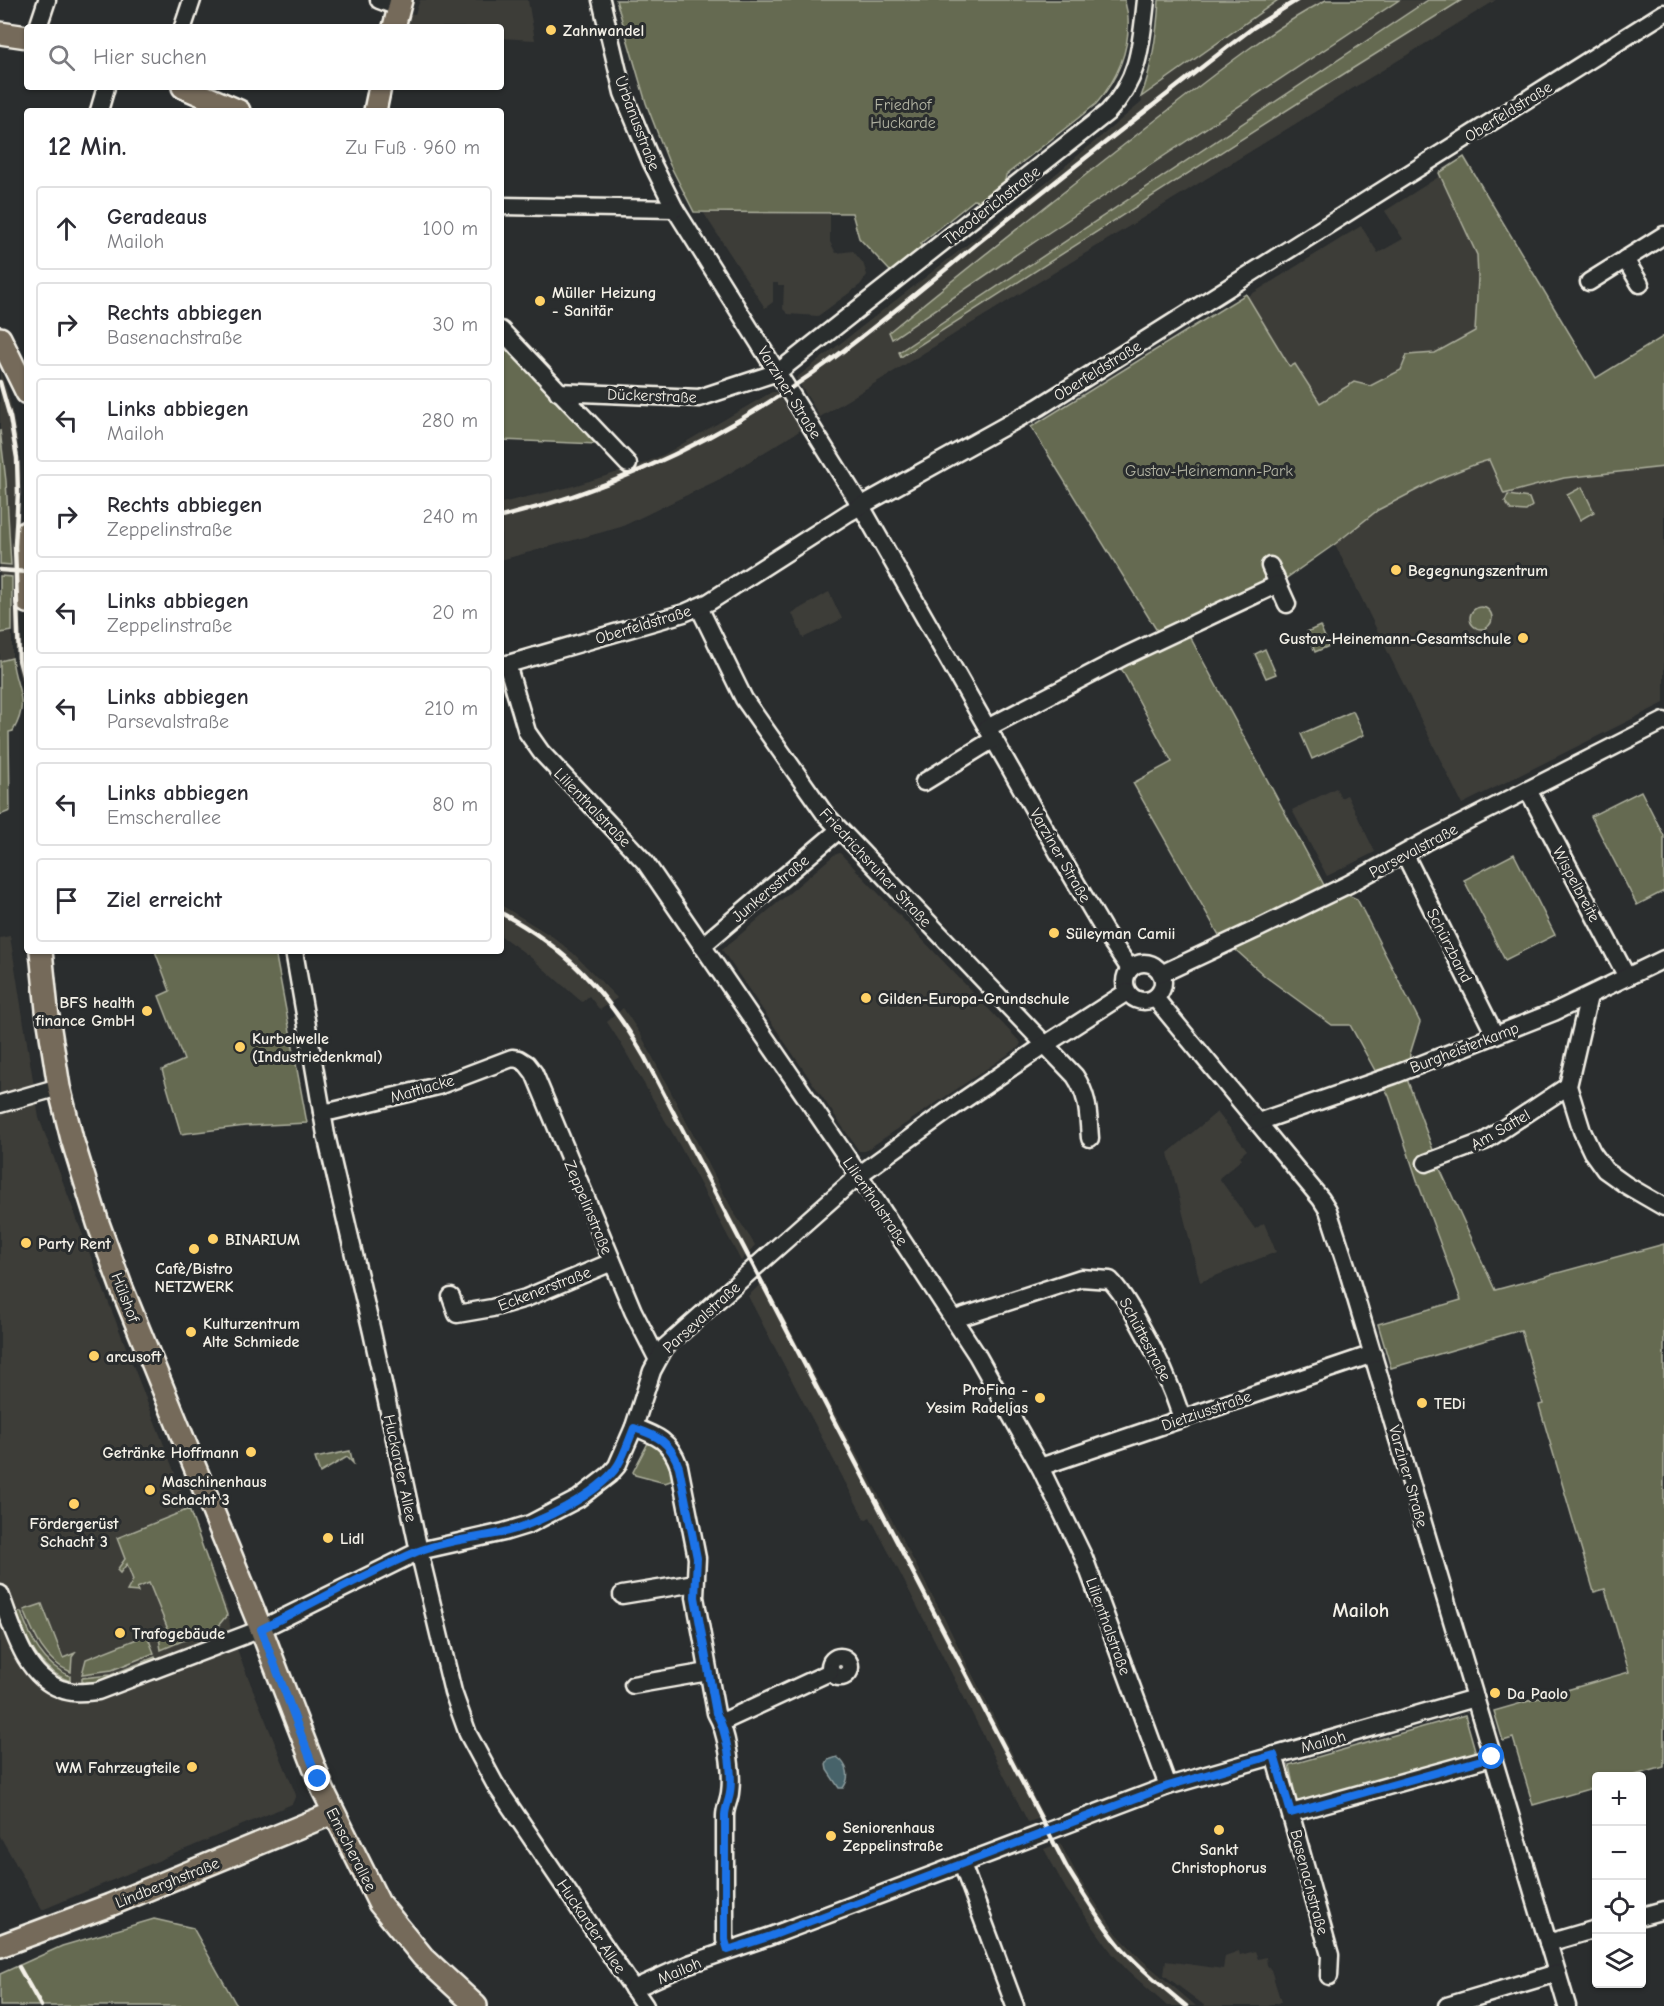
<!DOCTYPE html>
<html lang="de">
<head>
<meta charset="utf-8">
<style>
  :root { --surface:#fff; --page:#f2f2f3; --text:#2b2b33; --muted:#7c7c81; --line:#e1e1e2 }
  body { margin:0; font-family:"Comic Neue",sans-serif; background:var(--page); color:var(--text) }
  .controls { position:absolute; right:18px; bottom:18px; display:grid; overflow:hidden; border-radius:6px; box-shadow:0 2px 4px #0004 }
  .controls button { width:54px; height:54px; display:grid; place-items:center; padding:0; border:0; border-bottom:2px solid var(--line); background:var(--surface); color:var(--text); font:30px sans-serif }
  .stop { position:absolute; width:18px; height:18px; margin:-14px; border:4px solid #1a73e8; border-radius:50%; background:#fff }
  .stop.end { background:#1a73e8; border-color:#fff; box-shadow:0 2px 6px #0008 }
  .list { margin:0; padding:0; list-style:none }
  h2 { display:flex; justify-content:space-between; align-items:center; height:78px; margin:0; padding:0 24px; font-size:26px }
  h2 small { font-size:20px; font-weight:400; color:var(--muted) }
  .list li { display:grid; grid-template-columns:39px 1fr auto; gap:18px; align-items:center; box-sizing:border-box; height:84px; margin:0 12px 12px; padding:0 12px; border:2px solid var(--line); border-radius:6px }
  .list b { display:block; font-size:22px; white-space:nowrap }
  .list p { margin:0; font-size:20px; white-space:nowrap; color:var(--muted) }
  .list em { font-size:20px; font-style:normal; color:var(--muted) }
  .icon { flex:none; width:33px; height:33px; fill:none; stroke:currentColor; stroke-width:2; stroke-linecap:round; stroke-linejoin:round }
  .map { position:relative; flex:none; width:1664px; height:2006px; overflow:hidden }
  .search { position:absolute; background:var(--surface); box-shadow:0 2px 4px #0004; left:24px; top:24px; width:480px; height:66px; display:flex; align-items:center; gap:15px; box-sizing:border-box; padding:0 21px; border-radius:6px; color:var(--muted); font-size:22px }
  .panel { position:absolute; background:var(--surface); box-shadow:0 2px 4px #0004; left:24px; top:108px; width:480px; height:846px; border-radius:6px }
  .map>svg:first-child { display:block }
</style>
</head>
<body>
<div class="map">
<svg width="1664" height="2006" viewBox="0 0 1664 2006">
  <rect width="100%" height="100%" fill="#2a2d2e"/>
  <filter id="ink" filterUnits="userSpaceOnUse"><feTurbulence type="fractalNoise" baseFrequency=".0167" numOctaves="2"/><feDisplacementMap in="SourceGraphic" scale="12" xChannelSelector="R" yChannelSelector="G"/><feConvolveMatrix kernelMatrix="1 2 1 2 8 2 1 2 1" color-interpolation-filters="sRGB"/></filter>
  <g filter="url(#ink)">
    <g fill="#3d3d39">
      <polygon points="420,0 528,0 535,40 501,38 501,27 401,27 404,13 415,14"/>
      <polygon points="1278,0 1326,0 1306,11 1246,50 986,252 983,276 1399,0 1428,0 899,352 901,356 1323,87 1462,0 1496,0 820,417 796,378 1027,198 1142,102 1141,97"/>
      <polygon points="1440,176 1477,255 1478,278 1475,331 1435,353 1407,355 1401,370 1370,386 1354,382 1320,404 1296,365 1290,367 1247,297 1361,226 1378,253 1403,239 1385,211"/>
      <polygon points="703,212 830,214 830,242 836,253 853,251 863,263 867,275 860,285 818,316 788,314 783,309 784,285 778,285 778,283 773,283 773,302 765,308"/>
      <polygon points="0,371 9,396 17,436 21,475 18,542 23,690 17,666 13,621 12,577 0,576 0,564 11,564 6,481 0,430"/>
      <polygon points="772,392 776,392 801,430 720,479 621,527 501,560 501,503 570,487 638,466 665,454"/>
      <polygon points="1489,460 1504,494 1564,478 1664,467 1664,703 1462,804 1335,544 1378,510 1438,479"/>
      <polygon points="829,592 842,619 803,638 792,613"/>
      <polygon points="12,631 12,658 0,661 0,633"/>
      <polygon points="1336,788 1341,798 1347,795 1375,852 1327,876 1292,810"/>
      <polygon points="840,853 1021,1043 1019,1047 865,1151 859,1151 722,950 834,855"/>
      <polygon points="501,905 553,937 574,954 617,998 600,1010 589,996 582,1002 529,956 501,936"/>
      <polygon points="10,936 39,1118 94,1265 228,1610 231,1633 243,1665 296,1795 292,1804 42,1910 0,1836 0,938"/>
      <polygon points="623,1008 641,1035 733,1211 755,1245 741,1261 681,1148 620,1042 607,1022"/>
      <polygon points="1217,1112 1247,1150 1240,1156 1242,1159 1219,1178 1255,1229 1264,1223 1276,1252 1200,1282 1168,1153"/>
      <polygon points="764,1281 941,1612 1044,1817 1028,1822 900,1573 870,1517 865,1520 748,1296"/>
      <polygon points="1060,1843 1080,1880 1117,1934 1142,1960 1196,2006 1167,2006 1127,1970 1112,1953 1066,1889 1044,1849"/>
      <polygon points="1239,1951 1240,1955 1255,1951 1258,1959 1266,1957 1267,1965 1271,1970 1281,2002 1268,2006 1205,2006 1164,1975 1166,1961 1223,1969 1225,1956"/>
    </g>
    <g fill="#656b51" stroke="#acae9c" stroke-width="1.5">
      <path d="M616 0H1125C1125 6 1128 11 1128 18 1130 50 1117 80 1096 104L1006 175 1005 181 979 201 974 200 921 243V248L891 272 859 238 852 213 694 212 669 163 646 103Z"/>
      <path d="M1159 0H1278L1141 97C1153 65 1157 34 1159 0Z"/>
      <path d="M1326 0H1399L1039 239 892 339 889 332C974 262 1061 194 1148 126 1205 82 1262 34 1326 0Z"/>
      <polygon points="1428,0 1462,0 1323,87 901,357 899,352"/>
      <polygon points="1464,157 1596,378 1664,336 1664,467 1564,478 1504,494 1489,460 1476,464 1438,479 1378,510 1335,544 1285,579 1159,634 1031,427 1246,294 1290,367 1295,364 1320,403 1354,382 1370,386 1401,370 1407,355 1435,353 1475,331 1478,278 1477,255 1439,173"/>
      <polygon points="501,341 597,444 501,440"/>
      <polygon points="0,430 6,481 11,565 0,564"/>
      <polygon points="1582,487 1594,512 1580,520 1567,495"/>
      <polygon points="1508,495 1529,498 1532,506 1526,511 1511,510 1505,502"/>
      <polygon points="0,576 12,577 12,631 0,633"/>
      <circle cx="1481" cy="618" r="11"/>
      <polygon points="1320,626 1329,646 1315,652 1307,632"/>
      <polygon points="1189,635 1324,885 1357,899 1420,1022 1410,1054 1407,1079 1440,1169 1495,1290 1664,1244 1664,1767 1632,1776 1596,1776 1596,1787 1533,1805 1513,1738 1503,1741 1494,1711 1629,1672 1605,1589 1594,1592 1539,1405 1543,1404 1521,1330 1391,1368 1378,1324 1461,1300 1418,1183 1389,1096 1350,1025 1332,1025 1266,977 1219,935 1133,783 1172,762 1121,668"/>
      <polygon points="1265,649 1276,674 1266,678 1255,654"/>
      <path d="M12 658C15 690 31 700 13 731L9 732 10 811 0 815V661Z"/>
      <polygon points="1353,711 1364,735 1312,759 1301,734"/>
      <polygon points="1641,791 1664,836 1664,891 1637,905 1591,816"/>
      <polygon points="1514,854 1555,935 1505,960 1464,880"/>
      <polygon points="155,951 275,951 307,1123 245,1126 181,1134 162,1070 184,1060 159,996 170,991"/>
      <path d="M648 1443C668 1447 670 1462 676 1479L665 1483 635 1475 633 1472 635 1468Z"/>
      <polygon points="350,1451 353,1463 347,1457 320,1473 315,1458"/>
      <polygon points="189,1509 227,1615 218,1626 161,1650 159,1638 167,1627 149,1583 137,1588 138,1592 127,1591 133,1580 127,1564 120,1573 117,1570 125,1559 117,1538"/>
      <path d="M42 1604 63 1658 75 1653 72 1657 71 1672C44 1661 34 1635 24 1610Z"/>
      <path d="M21 1612C31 1639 42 1664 70 1676V1681C39 1670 27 1642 17 1613Z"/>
      <polygon points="147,1635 154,1653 112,1670 82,1674 86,1659"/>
      <polygon points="155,1657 157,1661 110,1680 82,1683 82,1678 111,1675"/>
      <polygon points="1465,1715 1477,1757 1297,1804 1289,1765"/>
      <polygon points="154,1919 193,1928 237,2006 0,2006 0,1974 62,1946"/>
    </g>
    <path fill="#47636b" stroke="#8c9c9d" stroke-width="1.5" d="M837 1757C848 1765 851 1777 843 1788H839L827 1770 826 1764 828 1760Z"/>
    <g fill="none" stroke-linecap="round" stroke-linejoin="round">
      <defs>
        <g id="minor">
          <polyline points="379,0 398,7"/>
          <polyline points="601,0 623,93 651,161 675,209 861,506 1059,854 1105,932 1130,969"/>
          <polyline points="38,27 47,0"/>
          <polyline points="183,27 192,0"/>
          <polyline points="99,111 106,87"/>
          <polyline points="501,206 675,209"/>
          <polyline points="1625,259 1640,284"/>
          <polyline points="1589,282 1664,235"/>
          <polyline points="501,330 628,464"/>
          <path d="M558 392 699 398 778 372 1108 112C1140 78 1141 44 1146 0"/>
          <polyline points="1270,566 1278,584"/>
          <path d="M699 607 744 699 825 814 1075 1076C1089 1097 1088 1114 1090 1138"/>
          <polyline points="507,664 527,732 541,752 645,862 859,1175 977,1355 1040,1467 1084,1558 1168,1786"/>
          <polyline points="501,666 684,613 709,602 848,513 1039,407 1664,13"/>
          <polyline points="987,728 1125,656 1278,584 1287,604"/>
          <polyline points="924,782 994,739"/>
          <polyline points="1528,790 1627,977"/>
          <polyline points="1405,855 1495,1035"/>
          <polyline points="702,946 839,830"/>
          <polyline points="294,951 326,1135 372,1332 419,1551 453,1692 468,1734 495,1784 645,2006"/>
          <circle cx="1144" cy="982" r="19"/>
          <polyline points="1161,974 1257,929 1349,884 1425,842 1664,721"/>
          <polyline points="1589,996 1568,1086 1582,1131 1592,1152 1605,1170 1626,1185 1664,1207"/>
          <polyline points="1155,998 1321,1199 1328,1210 1346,1265 1567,2006"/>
          <polyline points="0,1104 59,1087"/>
          <polyline points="322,1112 333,1111 438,1086 512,1058 519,1059 527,1064 534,1073 633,1311 657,1358"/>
          <polyline points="1258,1122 1394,1075 1554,1012 1664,959"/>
          <polyline points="1426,1163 1485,1141 1568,1086"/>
          <polyline points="451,1297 457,1314 492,1308 526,1298 612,1262"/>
          <path d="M955 1319 1081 1278 1110 1280C1122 1292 1131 1308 1139 1323 1157 1354 1171 1385 1182 1418"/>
          <path d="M634 1427C658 1436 670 1441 679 1466L697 1558 695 1597 716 1713C727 1731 733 1772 730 1793 729 1801 725 1808 725 1816 725 1857 725 1899 725 1940L728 1950"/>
          <polyline points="1040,1467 1373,1354"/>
          <path d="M0 1594C13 1627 23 1675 61 1689 73 1694 86 1692 98 1691L261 1629 419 1551 504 1532 530 1524 578 1499 609 1475 617 1466 634 1427 652 1371 665 1347 859 1175 946 1112 1043 1046 1127 992"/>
          <polyline points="622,1595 695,1583"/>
          <circle cx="840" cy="1667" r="10"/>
          <polyline points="633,1685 708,1672"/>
          <polyline points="722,1722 830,1672"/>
          <polyline points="1274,1755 1330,1955 1329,1976"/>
          <polyline points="1291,1813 1492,1757"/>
          <polyline points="962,1864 1015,2006"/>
          <polyline points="1642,1916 1664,1910"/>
          <polyline points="1548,1943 1596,1929"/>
          <polyline points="633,1989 689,1964 771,1936 1168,1786 1475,1698"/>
          <polyline points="1447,2006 1557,1973"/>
        </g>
        <g id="major">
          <polyline points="394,27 401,0"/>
          <polyline points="0,33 27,37"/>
          <polyline points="183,87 239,111"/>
          <polyline points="375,111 380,87"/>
          <polyline points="0,338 27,393"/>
          <polyline points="27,532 27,602"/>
          <polyline points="41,951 47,1010 59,1087 72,1139 98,1223 121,1286 261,1629 323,1790 379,1903 423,1957 476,2006"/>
          <polyline points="0,1946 110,1905 333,1813"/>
        </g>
      </defs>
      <use href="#minor" stroke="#f4f1e8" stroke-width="21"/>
      <use href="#major" stroke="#f4f1e8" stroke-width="26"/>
      <use href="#minor" stroke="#2a2d2e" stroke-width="16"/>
      <use href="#major" stroke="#746a5a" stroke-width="21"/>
      <g stroke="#f4f1e8" stroke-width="4.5">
        <polyline points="0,382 10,417 17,458 18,493 15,546 19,660 27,690"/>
        <path d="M501 517C618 488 729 434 827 363 879 325 929 283 979 242 1062 176 1145 111 1229 46L1254 27 1297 0"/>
        <polyline points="0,570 27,572"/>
        <path d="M501 913C566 947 608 994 644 1056L1067 1868C1084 1895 1100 1922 1120 1946 1140 1968 1163 1987 1186 2006"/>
        <polyline points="19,1967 41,2006"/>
      </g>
    </g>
  </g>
  <g fill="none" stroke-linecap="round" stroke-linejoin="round" filter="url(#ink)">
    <path stroke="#1a73e8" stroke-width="8" d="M318 1779 261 1629C312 1604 363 1575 416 1552 441 1542 474 1538 501 1533 535 1525 599 1495 618 1465 625 1453 629 1440 634 1428 658 1436 670 1441 679 1467L697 1558 695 1597 716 1713C727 1731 733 1772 730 1793 729 1801 725 1808 725 1816 725 1857 725 1899 725 1940L728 1950 771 1936 1168 1786 1274 1755 1291 1813 1492 1757"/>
  </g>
  <g fill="#ffd166" stroke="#2a2d2e" stroke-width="2">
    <circle cx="551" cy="30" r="6"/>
    <circle cx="540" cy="301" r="6"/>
    <circle cx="1396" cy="570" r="6"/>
    <circle cx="1523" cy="638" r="6"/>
    <circle cx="1054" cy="933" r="6"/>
    <circle cx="866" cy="998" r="6"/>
    <circle cx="147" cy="1011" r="6"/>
    <circle cx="240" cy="1047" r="6"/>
    <circle cx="213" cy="1239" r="6"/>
    <circle cx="26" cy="1243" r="6"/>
    <circle cx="194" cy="1249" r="6"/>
    <circle cx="191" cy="1332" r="6"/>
    <circle cx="94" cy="1356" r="6"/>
    <circle cx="1040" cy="1398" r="6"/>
    <circle cx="1422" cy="1403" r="6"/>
    <circle cx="251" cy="1452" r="6"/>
    <circle cx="150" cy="1490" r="6"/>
    <circle cx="74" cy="1504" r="6"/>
    <circle cx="328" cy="1538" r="6"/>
    <circle cx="120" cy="1633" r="6"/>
    <circle cx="1495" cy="1693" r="6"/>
    <circle cx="192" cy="1767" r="6"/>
    <circle cx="1219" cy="1830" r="6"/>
    <circle cx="831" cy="1836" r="6"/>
  </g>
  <g text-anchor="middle" stroke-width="6" stroke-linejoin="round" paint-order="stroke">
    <g font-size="16" font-weight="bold" fill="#f4f1e8" stroke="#2a2d2e" text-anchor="start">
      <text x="563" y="36">Zahnwandel</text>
      <text x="552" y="298">Müller Heizung<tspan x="552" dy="18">- Sanitär</tspan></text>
      <text x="1408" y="576">Begegnungszentrum</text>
      <text x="1511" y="644" text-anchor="end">Gustav-Heinemann-Gesamtschule</text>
      <text x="1066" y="939">Süleyman Camii</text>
      <text x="878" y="1004">Gilden-Europa-Grundschule</text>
      <text x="135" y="1008" text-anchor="end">BFS health<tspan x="135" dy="18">finance GmbH</tspan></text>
      <text x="252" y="1044">Kurbelwelle<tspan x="252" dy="18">(Industriedenkmal)</tspan></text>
      <text x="225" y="1245">BINARIUM</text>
      <text x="38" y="1249">Party Rent</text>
      <text x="194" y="1274" text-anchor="middle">Cafè/Bistro<tspan x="194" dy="18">NETZWERK</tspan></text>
      <text x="203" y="1329">Kulturzentrum<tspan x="203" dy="18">Alte Schmiede</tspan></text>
      <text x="106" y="1362">arcusoft</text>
      <text x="1028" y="1395" text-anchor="end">ProFina -<tspan x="1028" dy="18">Yesim Radeljas</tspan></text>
      <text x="1434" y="1409">TEDi</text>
      <text x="239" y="1458" text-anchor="end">Getränke Hoffmann</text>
      <text x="162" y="1487">Maschinenhaus<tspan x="162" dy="18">Schacht 3</tspan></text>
      <text x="74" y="1529" text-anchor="middle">Fördergerüst<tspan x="74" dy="18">Schacht 3</tspan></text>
      <text x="340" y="1544">Lidl</text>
      <text x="132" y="1639">Trafogebäude</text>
      <text x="1507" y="1699">Da Paolo</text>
      <text x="180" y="1773" text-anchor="end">WM Fahrzeugteile</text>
      <text x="843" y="1833">Seniorenhaus<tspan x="843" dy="18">Zeppelinstraße</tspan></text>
      <text x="1219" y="1855" text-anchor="middle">Sankt<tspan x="1219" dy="18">Christophorus</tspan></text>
    </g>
    <g font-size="16" fill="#b4b5a4" stroke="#2a2d2e">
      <text x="903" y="110">Friedhof<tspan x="903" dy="18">Huckarde</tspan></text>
      <text x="1209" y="476">Gustav-Heinemann-Park</text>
    </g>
    <g font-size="16" fill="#f4f1e8" stroke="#2a2d2e">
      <text transform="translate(1508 111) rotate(-32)" y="6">Oberfeldstraße</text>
      <text transform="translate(638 123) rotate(69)" y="6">Urbanusstraße</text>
      <text transform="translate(991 205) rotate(-38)" y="6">Theoderichstraße</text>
      <text transform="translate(1097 370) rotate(-32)" y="6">Oberfeldstraße</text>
      <text transform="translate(790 392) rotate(58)" y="6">Varziner Straße</text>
      <text transform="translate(652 395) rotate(2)" y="6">Dückerstraße</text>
      <text transform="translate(643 624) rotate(-17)" y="6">Oberfeldstraße</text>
      <text transform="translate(593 807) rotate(46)" y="6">Lilienthalstraße</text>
      <text transform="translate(1413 850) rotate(-28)" y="6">Parsevalstraße</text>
      <text transform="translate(1061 855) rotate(60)" y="6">Varziner Straße</text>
      <text transform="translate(876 867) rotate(47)" y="6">Friedrichsruher Straße</text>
      <text transform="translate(1577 884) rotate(62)" y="6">Wispelbreite</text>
      <text transform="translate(770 888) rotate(-40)" y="6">Junkersstraße</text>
      <text transform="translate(1450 945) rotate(63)" y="6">Schürzband</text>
      <text transform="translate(1464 1047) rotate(-21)" y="6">Burgheisterkamp</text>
      <text transform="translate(422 1088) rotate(-16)" y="6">Mattlacke</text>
      <text transform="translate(1500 1129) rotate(-30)" y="6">Am Sattel</text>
      <text transform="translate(876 1201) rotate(56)" y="6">Lilienthalstraße</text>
      <text transform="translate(589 1207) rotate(67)" y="6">Zeppelinstraße</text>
      <text transform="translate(544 1288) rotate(-21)" y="6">Eckenerstraße</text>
      <text transform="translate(126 1297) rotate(69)" y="6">Hülshof</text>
      <text transform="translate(701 1317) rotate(-42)" y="6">Parsevalstraße</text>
      <text transform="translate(1146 1339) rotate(62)" y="6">Schüttestraße</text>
      <text transform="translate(1206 1410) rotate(-19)" y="6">Dietziusstraße</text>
      <text transform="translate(401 1468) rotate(78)" y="6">Huckarder Allee</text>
      <text transform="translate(1409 1476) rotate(74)" y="6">Varziner Straße</text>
      <text transform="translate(1109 1626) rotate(70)" y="6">Lilienthalstraße</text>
      <text transform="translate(1323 1741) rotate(-16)" y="6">Mailoh</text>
      <text transform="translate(352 1849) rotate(63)" y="6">Emscherallee</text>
      <text transform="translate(167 1882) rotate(-22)" y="6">Lindberghstraße</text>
      <text transform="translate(1310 1882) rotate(75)" y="6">Basenachstraße</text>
      <text transform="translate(592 1926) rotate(56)" y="6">Huckarder Allee</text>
      <text transform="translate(679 1970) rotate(-23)" y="6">Mailoh</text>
    </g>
    <g font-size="20" font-weight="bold" fill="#f4f1e8" stroke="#2a2d2e">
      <text x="1361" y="1617">Mailoh</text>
    </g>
  </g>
</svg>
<div class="controls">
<button>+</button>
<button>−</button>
<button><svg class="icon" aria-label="locate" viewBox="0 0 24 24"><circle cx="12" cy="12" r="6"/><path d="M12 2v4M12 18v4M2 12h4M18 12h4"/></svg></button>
<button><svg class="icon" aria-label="layers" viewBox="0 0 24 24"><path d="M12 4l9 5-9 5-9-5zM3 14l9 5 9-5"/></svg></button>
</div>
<div class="stop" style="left:1492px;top:1757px"></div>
<div class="stop end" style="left:318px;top:1779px"></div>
<div class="search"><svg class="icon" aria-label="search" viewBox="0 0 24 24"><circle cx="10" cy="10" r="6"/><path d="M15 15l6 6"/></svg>Hier suchen</div>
<section class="panel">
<h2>12 Min.<small>Zu Fuß · 960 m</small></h2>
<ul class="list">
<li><svg class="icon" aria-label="ahead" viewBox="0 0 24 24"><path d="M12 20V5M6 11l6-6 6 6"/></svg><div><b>Geradeaus</b><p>Mailoh</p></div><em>100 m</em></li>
<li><svg class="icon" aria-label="right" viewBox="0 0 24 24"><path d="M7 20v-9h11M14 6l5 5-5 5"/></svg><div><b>Rechts abbiegen</b><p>Basenachstraße</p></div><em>30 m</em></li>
<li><svg class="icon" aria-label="left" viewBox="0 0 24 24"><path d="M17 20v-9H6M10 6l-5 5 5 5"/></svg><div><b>Links abbiegen</b><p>Mailoh</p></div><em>280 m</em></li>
<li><svg class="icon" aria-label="right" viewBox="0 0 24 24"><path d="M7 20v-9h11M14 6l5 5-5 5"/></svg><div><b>Rechts abbiegen</b><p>Zeppelinstraße</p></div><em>240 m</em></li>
<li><svg class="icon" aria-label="left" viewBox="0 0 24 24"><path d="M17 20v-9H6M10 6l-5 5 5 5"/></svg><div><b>Links abbiegen</b><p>Zeppelinstraße</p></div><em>20 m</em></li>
<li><svg class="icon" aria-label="left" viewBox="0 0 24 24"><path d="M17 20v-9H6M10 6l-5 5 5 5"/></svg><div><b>Links abbiegen</b><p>Parsevalstraße</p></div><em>210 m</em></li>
<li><svg class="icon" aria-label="left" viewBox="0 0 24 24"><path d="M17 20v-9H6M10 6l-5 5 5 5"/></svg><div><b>Links abbiegen</b><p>Emscherallee</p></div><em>80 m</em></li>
<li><svg class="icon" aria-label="arrive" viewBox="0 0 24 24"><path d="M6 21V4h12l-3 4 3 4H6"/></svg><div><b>Ziel erreicht</b></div></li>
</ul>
</section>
</div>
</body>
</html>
